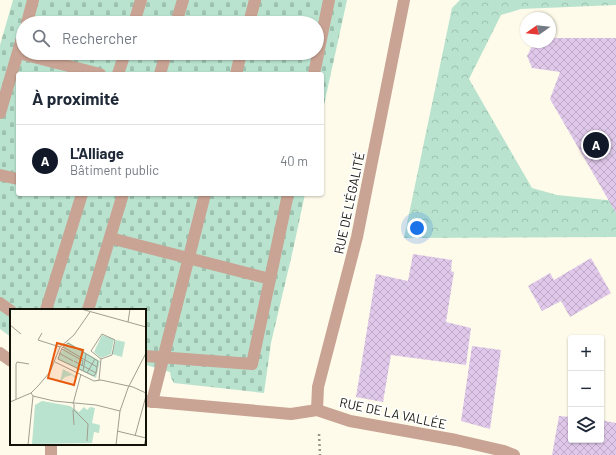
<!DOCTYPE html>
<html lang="fr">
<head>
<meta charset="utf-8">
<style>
  :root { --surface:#fff; --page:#f6f6f7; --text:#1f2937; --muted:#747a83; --line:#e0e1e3; --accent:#111827 }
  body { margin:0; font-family:Barlow,sans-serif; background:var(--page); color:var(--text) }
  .controls { position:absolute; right:12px; bottom:12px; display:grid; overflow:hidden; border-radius:4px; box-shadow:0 1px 3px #0004 }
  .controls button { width:36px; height:36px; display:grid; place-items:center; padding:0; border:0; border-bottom:1px solid var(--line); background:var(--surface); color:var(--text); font:20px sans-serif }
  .compass { position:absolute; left:520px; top:12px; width:36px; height:36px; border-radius:50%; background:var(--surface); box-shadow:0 1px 3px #0004; rotate:256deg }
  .you { position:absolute; left:417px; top:228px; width:14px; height:14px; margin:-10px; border:3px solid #fff; border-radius:50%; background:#1a73e8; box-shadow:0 0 0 6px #1a73e833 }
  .badge { display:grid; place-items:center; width:26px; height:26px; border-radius:50%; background:var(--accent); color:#fff; font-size:13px; font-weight:700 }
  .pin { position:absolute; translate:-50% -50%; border:2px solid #fff; box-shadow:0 1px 4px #0006 }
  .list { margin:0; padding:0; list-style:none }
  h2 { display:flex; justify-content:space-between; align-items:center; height:52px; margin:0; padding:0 16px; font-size:17px }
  h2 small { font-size:13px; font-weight:400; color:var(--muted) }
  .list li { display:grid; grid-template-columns:26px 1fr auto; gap:12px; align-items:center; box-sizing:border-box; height:72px; padding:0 16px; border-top:1px solid var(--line) }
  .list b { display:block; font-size:15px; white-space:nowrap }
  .list p { margin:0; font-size:13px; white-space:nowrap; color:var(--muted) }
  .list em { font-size:13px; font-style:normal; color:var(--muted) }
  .icon { flex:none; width:22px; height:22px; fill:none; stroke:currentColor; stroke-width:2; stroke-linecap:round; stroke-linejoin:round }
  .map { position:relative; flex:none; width:616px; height:455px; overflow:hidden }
  .search { position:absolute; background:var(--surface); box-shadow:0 1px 3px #0004; left:16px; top:16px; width:308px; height:44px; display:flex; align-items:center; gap:10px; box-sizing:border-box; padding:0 14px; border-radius:22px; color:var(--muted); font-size:15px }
  .panel { position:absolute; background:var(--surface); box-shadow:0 1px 3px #0004; left:16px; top:72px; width:308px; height:124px; border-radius:4px }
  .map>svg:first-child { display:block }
</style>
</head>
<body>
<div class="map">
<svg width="616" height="455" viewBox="0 0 616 455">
  <defs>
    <pattern id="cemetery-stones" width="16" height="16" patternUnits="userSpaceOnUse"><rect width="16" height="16" fill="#b9e3cf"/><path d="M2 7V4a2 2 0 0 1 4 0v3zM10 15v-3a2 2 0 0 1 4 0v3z" fill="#9ec2b0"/></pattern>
    <pattern id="park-crowns" width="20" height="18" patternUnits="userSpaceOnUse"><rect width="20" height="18" fill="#b9e3cf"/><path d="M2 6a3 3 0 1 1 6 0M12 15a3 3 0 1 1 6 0" fill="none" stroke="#9ec2b0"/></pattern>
    <pattern id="building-cross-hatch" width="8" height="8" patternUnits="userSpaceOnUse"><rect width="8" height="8" fill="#e0c8ea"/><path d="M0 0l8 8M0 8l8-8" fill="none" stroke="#bfabc7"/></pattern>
  </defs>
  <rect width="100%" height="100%" fill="#fefbea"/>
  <path fill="url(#cemetery-stones)" fill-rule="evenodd" d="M13 0H347L322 114V74H18V194H305L293 250 271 343 264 393 174 383 171 378 170 372 146 365 145 366V310H11V337L0 329V45ZM23 23H317V53H23Z"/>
  <polygon fill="url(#park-crowns)" points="460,0 616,0 616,5 521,9 501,15 469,79 532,188 557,195 616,201 616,237 404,238 452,8"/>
  <g fill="url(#building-cross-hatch)">
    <polygon points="550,38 616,38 616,213 550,99 560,72 532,68 527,56 534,42 550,42"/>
    <polygon points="413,254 452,260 451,271 454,272 446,322 471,328 466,365 391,355 383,402 356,397 376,274 408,281"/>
    <polygon points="591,258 611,293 570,317 561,301 542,311 528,286 550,273 554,280"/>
    <polygon points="472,346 501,350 490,429 461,421"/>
    <polygon points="559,416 571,417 571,440 601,440 601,420 616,423 616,455 552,455"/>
  </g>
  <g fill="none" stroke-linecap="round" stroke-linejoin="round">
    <polyline stroke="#989688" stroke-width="2.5" stroke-dasharray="2 3" stroke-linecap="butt" points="319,434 320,455"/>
    <g stroke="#c9a393" stroke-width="12">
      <polyline points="27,23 33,0"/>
      <polyline points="134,23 141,0"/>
      <polyline points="176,23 183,0"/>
      <polyline points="249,23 255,0"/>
      <polyline points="18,53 100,74"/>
      <polyline points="118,74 125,53"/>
      <polyline points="160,74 166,53"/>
      <polyline points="236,74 241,53"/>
      <polyline points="314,74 329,0"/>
      <polyline points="0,113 23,35"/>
      <polyline points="0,175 18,179"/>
      <polyline points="110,238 270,279"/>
      <polyline points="0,303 11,311"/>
      <polyline points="46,310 82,194"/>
      <polyline points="88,310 123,194"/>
      <polyline points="145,356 252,364 288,194"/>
      <polyline points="152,402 205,194"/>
    </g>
    <g stroke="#c9a393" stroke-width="12">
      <polyline points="0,353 11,361"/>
      <polyline points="145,401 291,414 317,410 350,421 456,440 504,451 514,455"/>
      <polyline points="317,410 318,387 357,237 404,0"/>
      <polyline points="51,444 51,455"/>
    </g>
  </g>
  <g text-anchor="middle" stroke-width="3.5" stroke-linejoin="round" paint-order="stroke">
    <g font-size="13" fill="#131208" stroke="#fff">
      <text transform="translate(349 203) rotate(-78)" y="5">RUE DE L'ÉGALITÉ</text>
      <text transform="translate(393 413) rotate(12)" y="5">RUE DE LA VALLÉE</text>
    </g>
  </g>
  <g transform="translate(10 309)">
    <rect width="136" height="136" fill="#fefbea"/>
    <path d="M106 31 115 33 112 48 102 45ZM32 92 60 97 69 103 74 98 77 101 80 98 85 99 82 114 90 116 89 124 84 123 82 134 22 135 25 96Z" fill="#b9e3cf"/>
    <path d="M58 33 90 52 86 69 47 50Z" fill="#b9e3cf"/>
    <path d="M92 26 104 30 101 45 91 49 84 43ZM53 60 67 68 63 79 65 69 62 66 55 68 50 73Z" fill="#b9e3cf"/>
    <path fill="none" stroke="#a09e90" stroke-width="1" d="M71 0 136 18M118 13 120 0M0 16 11 25M32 24 28 31 50 38M92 25 105 31 102 46 91 50 81 42ZM53 38 87 58M52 40 73 52 72 57M49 44 63 52M64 52 86 64 88 52 58 34 52 39 48 50 84 67 86 64M45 53 84 72 91 71 123 78 136 84M73 62 76 45M77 64 85 50M89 71 91 50M21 84 23 87 44 92 86 96 110 102M6 90V55L7 53 19 55M0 93 21 84 28 77 40 63 50 38 64 26 80 3M63 95 71 65M64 95V101L78 115 77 132M63 101 64 116M107 122 136 129 134 136M125 127 136 87M18 136 23 87M106 136 110 102 118 79 136 44"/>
    <path fill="#e8590c" fill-opacity="0.15" stroke="#e8590c" stroke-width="2" d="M47 34 73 41 64 76 38 69Z"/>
    <rect width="136" height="136" fill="none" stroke="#131208" stroke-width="2"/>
  </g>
</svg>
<div class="controls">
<button>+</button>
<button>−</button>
<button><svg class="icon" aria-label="layers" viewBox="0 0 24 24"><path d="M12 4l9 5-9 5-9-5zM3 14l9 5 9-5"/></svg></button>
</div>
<svg class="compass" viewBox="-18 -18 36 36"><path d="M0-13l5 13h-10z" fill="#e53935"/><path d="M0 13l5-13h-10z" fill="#747a83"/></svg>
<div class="you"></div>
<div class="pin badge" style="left:596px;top:145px">A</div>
<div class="search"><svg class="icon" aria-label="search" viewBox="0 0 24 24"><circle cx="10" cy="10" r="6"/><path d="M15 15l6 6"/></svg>Rechercher</div>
<section class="panel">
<h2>À proximité<small></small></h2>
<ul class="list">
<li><span class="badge">A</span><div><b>L'Alliage</b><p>Bâtiment public</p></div><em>40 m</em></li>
</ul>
</section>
</div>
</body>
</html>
